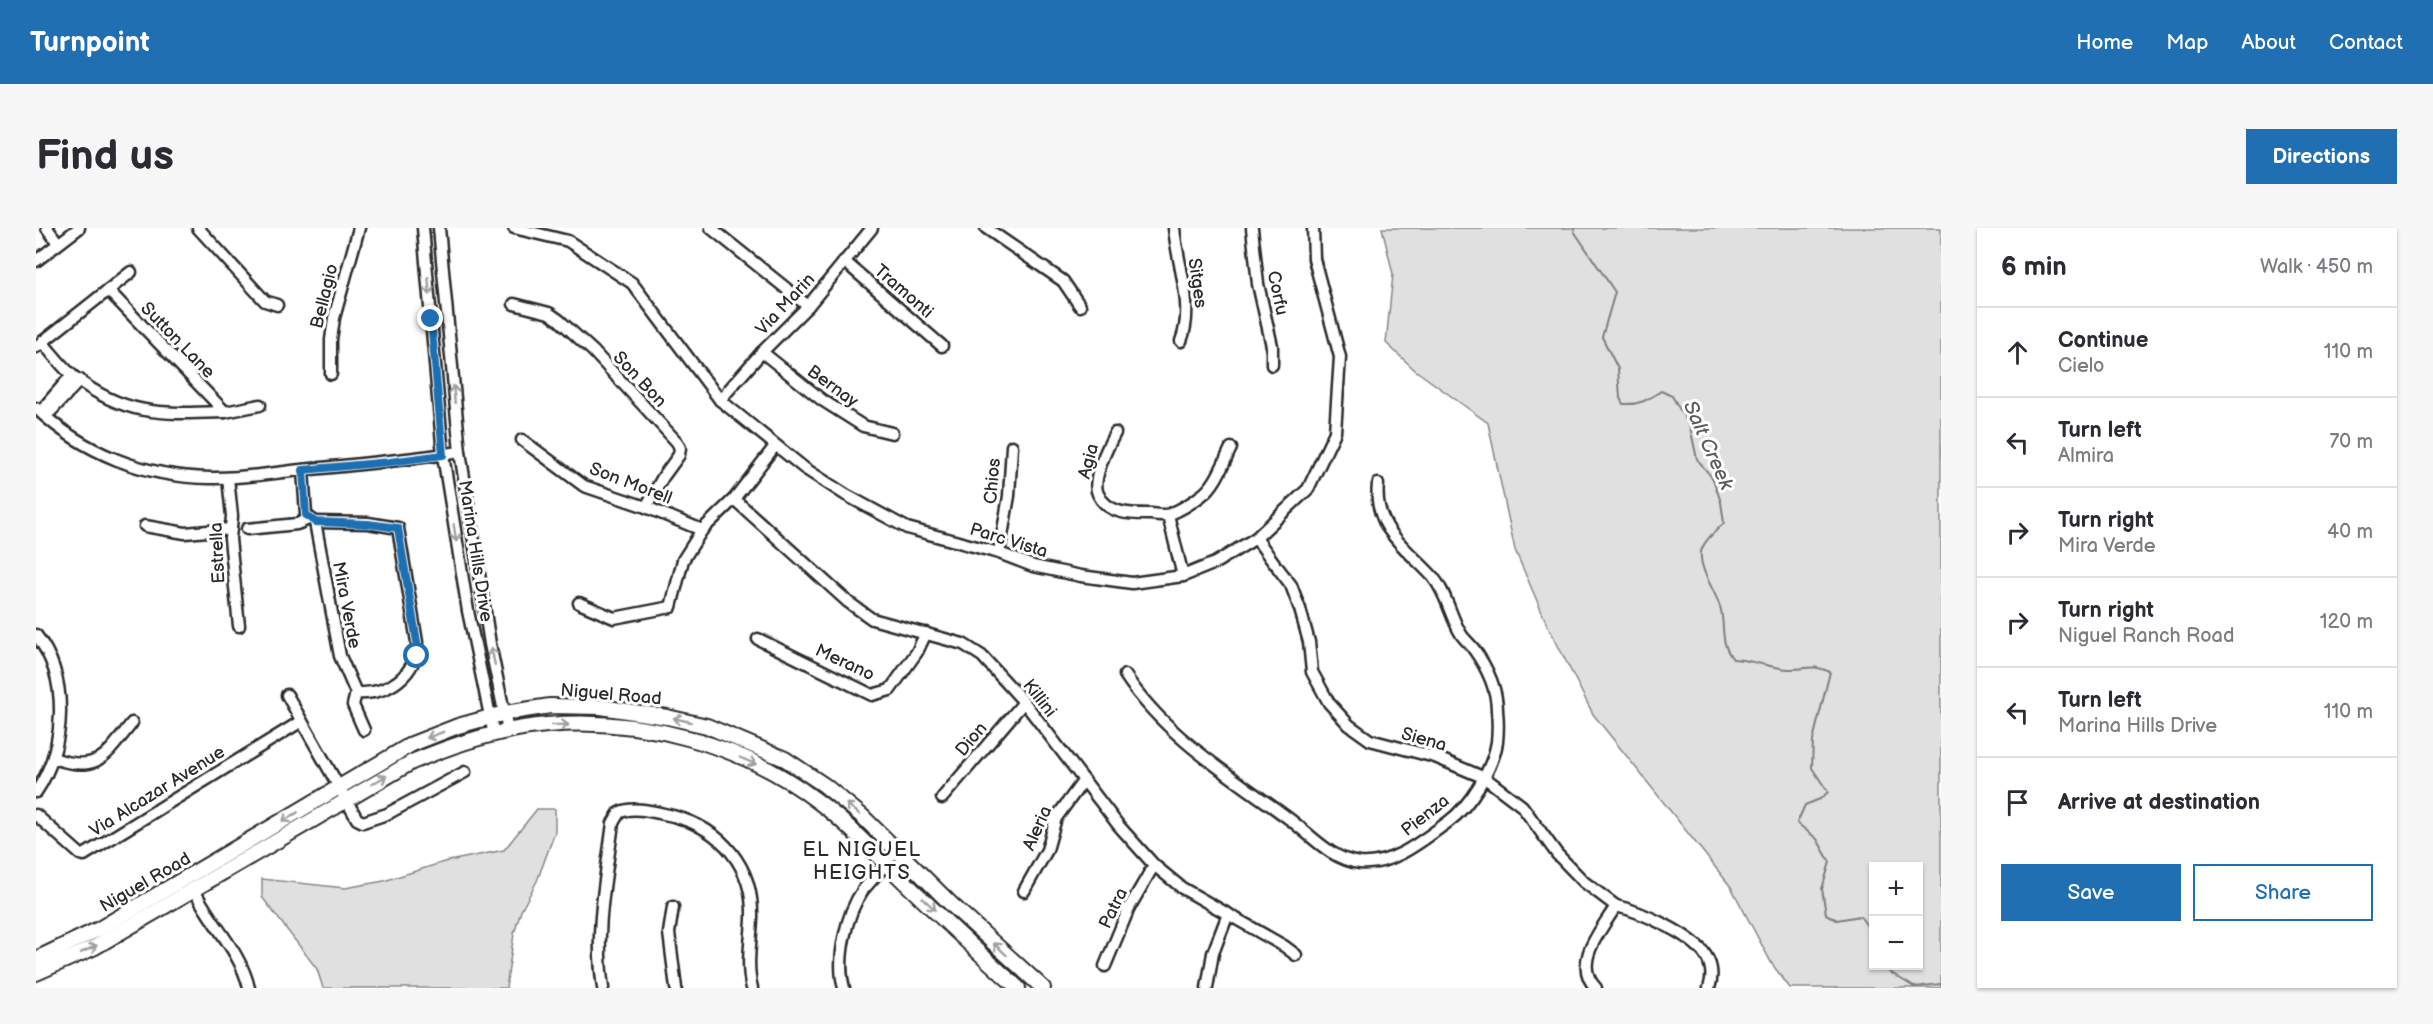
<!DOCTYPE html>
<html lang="en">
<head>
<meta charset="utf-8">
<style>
  :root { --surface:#fff; --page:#f7f7f7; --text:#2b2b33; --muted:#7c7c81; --line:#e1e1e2; --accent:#1f6fb2 }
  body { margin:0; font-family:"Balsamiq Sans",sans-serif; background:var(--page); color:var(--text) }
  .controls { position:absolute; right:18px; bottom:18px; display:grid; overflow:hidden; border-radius:0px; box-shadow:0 2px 4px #0004 }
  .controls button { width:54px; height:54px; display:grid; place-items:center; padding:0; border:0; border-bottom:2px solid var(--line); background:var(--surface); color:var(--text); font:30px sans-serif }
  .stop { position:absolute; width:18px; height:18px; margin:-14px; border:4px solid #1f6fb2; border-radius:50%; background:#fff }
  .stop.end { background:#1f6fb2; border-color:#fff; box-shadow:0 2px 6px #0008 }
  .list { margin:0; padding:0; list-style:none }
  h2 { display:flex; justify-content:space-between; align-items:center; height:78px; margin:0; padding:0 24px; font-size:26px }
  h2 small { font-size:20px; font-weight:400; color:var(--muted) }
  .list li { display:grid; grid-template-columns:39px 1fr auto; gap:18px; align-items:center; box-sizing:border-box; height:90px; padding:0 24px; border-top:2px solid var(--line) }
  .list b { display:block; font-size:22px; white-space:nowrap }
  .list p { margin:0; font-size:20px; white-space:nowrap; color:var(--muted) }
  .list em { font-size:20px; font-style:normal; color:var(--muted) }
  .actions { display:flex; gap:12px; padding:18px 24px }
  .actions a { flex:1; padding:14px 0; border:2px solid var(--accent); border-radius:0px; text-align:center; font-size:21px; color:var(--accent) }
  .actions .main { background:var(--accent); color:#fff }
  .icon { flex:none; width:33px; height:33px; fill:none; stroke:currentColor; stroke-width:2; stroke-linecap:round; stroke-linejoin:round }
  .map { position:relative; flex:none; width:1905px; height:760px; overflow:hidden; border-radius:0px }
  header { display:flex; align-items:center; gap:36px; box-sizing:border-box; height:84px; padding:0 30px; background:var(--accent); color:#fff }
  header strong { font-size:28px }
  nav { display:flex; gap:33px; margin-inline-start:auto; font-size:21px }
  .intro { display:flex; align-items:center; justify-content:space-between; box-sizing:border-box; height:144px; padding:0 36px }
  h1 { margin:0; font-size:42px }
  .button { padding:15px 27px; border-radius:0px; background:var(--accent); color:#fff; font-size:21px; font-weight:700 }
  main { display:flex; gap:36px; padding:0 36px }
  aside { flex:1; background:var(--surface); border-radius:0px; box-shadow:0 2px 4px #0004 }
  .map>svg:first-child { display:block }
</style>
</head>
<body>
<header>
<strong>Turnpoint</strong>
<nav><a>Home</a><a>Map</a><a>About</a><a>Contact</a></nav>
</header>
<div class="intro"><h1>Find us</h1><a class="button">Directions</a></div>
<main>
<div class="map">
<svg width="1905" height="760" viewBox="0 0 1905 760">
  <rect width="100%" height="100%" fill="#fff"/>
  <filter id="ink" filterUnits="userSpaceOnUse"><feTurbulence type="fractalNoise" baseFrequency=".0167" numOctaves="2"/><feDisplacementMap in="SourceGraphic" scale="12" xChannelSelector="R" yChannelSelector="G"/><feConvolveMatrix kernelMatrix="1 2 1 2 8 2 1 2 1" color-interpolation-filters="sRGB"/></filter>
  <g filter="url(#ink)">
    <g fill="#e0e0e0" stroke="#868686" stroke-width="1.5" fill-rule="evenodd">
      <path d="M1346 0H1905V760H1754L1736 736 1695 659 1557 486 1511 396 1479 322 1452 195 1379 142 1350 115 1357 46ZM1838 638H1882V738H1838Z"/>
      <polygon points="501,581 519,581 519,604 501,653 485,683 478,706 470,760 287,760 281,741 226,669 226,651 309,660 348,653 408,634 468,622"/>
    </g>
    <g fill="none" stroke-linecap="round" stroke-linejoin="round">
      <g stroke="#7e7e7e" stroke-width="2">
        <path d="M1539 0 1538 3 1579 64 1566 109 1582 141 1584 170 1587 176C1604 177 1611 172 1625 163L1636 168 1654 199 1661 231 1677 251 1685 274 1688 295C1681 302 1667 313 1665 324 1663 343 1681 365 1685 382 1689 402 1684 415 1697 431 1717 432 1735 440 1753 441 1773 442 1773 435 1794 444L1777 512 1776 540 1792 564 1784 571 1769 577 1761 595 1781 611 1794 634 1786 661 1790 686 1801 692 1824 688 1836 705 1838 711"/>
        <polyline points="1849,738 1852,743 1878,759 1905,756"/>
      </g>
      <defs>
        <g id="minor">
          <polyline points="11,0 22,15"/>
          <polyline points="162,0 229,73 241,77"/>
          <polyline points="387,0 407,227 432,383 458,507"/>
          <polyline points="403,0 424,224 454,416 472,503"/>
          <polyline points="478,0 532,13 596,55 684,172 768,240 810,267 871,300 963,325 997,338 1045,348 1096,355 1147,348 1179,335 1220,310 1272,261 1299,204 1304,129 1278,31 1277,0"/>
          <polyline points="675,0 772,78"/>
          <polyline points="950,0 1027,53 1044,78"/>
          <path d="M1138 0C1141 36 1159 78 1145 113"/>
          <polyline points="1216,0 1222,56 1236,118 1236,137"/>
          <polyline points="0,33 43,0"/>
          <polyline points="808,33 906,118"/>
          <polyline points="72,62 189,184 224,177"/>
          <polyline points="478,76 513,85 523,92 557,123 641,214 644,220 643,227 627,249 610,279"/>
          <path d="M6 114C16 125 26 139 38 149 90 189 127 186 189 184"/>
          <polyline points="0,119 95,44"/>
          <polyline points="726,124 786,172 827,198 856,205"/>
          <polyline points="295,146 295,112 298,90 323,0"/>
          <polyline points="684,172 726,124 772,78 836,0"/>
          <path d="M0 180C47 225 109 249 174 250 204 251 235 245 265 242 318 237 371 232 424 224"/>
          <polyline points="7,186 15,183 44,152"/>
          <polyline points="7,186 10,177 36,147"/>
          <path d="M1079 205C1072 218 1055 252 1062 266 1072 287 1096 286 1115 286 1121 287 1128 288 1134 286 1144 282 1157 274 1166 267 1180 257 1187 236 1195 220"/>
          <polyline points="486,212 548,258 610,279 666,302"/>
          <polyline points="267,242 270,287 279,294 304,428 320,465 317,477 328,502"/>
          <polyline points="192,250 196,288 194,311 203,398"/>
          <polyline points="698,271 812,374 836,391 927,416 946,428 988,474 1083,598 1118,637 1146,660 1248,718 1260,727"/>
          <polyline points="1132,287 1147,348"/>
          <path d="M279 294 332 295 362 300 381 414C381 447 352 467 320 465"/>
          <polyline points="109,298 149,305 195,301"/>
          <polyline points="211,301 261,296 273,291"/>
          <polyline points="1220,310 1238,335"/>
          <polyline points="963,325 973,268 976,218"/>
          <polyline points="1242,340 1255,357 1264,381 1273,414 1276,444 1293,475 1313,497 1334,512 1399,529 1449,550 1486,578 1521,626 1548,654 1580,678"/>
          <polyline points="543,375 578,390 635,379 647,332 666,302 698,271 739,218"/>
          <path d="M0 407C34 450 30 520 0 564"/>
          <polyline points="722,411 836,467 854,462 881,424 890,405"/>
          <path d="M1089 447C1129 508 1195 548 1252 590 1274 606 1295 632 1324 635 1357 638 1387 612 1412 594 1434 578 1457 540 1461 514 1462 504 1462 492 1461 482 1461 459 1450 438 1437 420 1433 415 1428 411 1425 406 1414 388 1411 366 1397 349 1371 320 1337 301 1342 256"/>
          <polyline points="251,467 321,591 327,594 351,586 429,544"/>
          <path d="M17 530C63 546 70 527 96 495"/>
          <polyline points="906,570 988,474"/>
          <polyline points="0,587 44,626 48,627 264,494"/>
          <path d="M158 661C174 696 204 721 213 760"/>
          <polyline points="988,663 1011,622 1020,590 1048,552"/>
          <polyline points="637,679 633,705 640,760"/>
          <polyline points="1069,738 1093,680 1118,637"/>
          <path d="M567 760C558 704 570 650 577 595L583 585C596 577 622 585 637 588 686 601 718 639 716 691 715 714 710 737 716 760"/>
          <path d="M808 760C800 732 810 686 827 662 838 649 850 637 859 622"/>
          <polyline points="1171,760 1177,725 1192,686"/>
          <path d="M1560 760C1535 735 1566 701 1580 678 1604 683 1657 707 1670 728 1676 738 1677 749 1673 760"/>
        </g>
        <g id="major">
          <polyline points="0,731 63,701 376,516 422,498 469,485 514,478 565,479 631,489 671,498 749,531 788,557 826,588 916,677 1007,760"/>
          <path d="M0 745 59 719 376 534C418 516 464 501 511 497 604 489 705 515 780 572 806 591 827 613 850 636 893 678 937 720 982 760"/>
        </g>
      </defs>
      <use href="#minor" stroke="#2b2b2b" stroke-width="15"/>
      <use href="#major" stroke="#2b2b2b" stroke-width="18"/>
      <use href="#minor" stroke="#fff" stroke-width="10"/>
      <use href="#major" stroke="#fff" stroke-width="14"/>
    </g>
    <defs><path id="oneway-shaft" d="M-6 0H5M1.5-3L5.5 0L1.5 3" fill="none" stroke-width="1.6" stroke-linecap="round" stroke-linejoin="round" transform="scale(1.5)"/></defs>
    <g stroke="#a0a0a0">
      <use href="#oneway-shaft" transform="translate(393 58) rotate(85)"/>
      <use href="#oneway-shaft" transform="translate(418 166) rotate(-95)"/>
      <use href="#oneway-shaft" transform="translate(419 305) rotate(81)"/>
      <use href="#oneway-shaft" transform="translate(457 428) rotate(-102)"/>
      <use href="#oneway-shaft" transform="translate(646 492) rotate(-167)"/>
      <use href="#oneway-shaft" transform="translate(524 497)"/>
      <use href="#oneway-shaft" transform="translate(399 507) rotate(159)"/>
      <use href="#oneway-shaft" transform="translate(712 533) rotate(23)"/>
      <use href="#oneway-shaft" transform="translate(343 552) rotate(-30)"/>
      <use href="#oneway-shaft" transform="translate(817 581) rotate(-141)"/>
      <use href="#oneway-shaft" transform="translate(254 589) rotate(149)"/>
      <use href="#oneway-shaft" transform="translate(893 676) rotate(43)"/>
      <use href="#oneway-shaft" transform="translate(53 721) rotate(-25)"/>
      <use href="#oneway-shaft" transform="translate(964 721) rotate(-137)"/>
    </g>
  </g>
  <g fill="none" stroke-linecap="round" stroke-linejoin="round" filter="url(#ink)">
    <polyline stroke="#1f6fb2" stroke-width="8" points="381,428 381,414 362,300 332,296 279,294 270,287 267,242 354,234 407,227 395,91"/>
  </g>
  <g text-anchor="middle" stroke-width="6" stroke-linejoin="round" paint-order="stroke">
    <g font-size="18" fill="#2b2b2b" stroke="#fff">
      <text transform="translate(1162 55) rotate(82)" y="6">Sitges</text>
      <text transform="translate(868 63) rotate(41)" y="6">Tramonti</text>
      <text transform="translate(1242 65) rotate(78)" y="6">Corfu</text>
      <text transform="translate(288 68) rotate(-76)" y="6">Bellagio</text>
      <text transform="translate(749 76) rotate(-47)" y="6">Via Marin</text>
      <text transform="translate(142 112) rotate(46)" y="6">Sutton Lane</text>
      <text transform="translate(604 151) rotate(47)" y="6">Son Bon</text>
      <text transform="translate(797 158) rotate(36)" y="6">Bernay</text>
      <text transform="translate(1052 233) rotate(-75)" y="6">Agia</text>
      <text transform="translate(956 253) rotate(-85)" y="6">Chios</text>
      <text transform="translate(595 255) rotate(21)" y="6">Son Morell</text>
      <text transform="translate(973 312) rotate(17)" y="6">Parc Vista</text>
      <text transform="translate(440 323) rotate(81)" y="6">Marina Hills Drive</text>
      <text transform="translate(181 325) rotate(-93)" y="6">Estrella</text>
      <text transform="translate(311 377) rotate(79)" y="6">Mira Verde</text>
      <text transform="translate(809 434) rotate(25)" y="6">Merano</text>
      <text transform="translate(575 466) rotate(5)" y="6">Niguel Road</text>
      <text transform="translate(1004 470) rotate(52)" y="6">Killini</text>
      <text transform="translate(935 511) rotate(-50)" y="6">Dion</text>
      <text transform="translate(1388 511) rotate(16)" y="6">Siena</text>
      <text transform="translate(121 563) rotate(-32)" y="6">Via Alcazar Avenue</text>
      <text transform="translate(1389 587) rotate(-38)" y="6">Pienza</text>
      <text transform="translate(1001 600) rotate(-66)" y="6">Aleria</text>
      <text transform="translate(109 654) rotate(-30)" y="6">Niguel Road</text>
      <text transform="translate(1077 680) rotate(-64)" y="6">Patra</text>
    </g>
    <g font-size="20" font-style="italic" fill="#5c5c5c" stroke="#fff">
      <text transform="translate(1673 217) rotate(66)" y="7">Salt Creek</text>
    </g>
    <g font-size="20" letter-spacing="1.5" fill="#2b2b2b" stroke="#fff">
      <text x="826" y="628">EL NIGUEL<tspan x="826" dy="23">HEIGHTS</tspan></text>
    </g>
  </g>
</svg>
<div class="controls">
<button>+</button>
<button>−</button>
</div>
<div class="stop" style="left:381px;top:428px"></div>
<div class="stop end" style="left:395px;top:91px"></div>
</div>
<aside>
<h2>6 min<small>Walk · 450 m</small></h2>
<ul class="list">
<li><svg class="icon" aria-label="ahead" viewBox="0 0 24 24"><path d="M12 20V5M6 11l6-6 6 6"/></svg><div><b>Continue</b><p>Cielo</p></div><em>110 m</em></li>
<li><svg class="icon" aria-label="left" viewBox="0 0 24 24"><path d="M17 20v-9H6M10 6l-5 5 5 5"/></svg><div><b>Turn left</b><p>Almira</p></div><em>70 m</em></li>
<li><svg class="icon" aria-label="right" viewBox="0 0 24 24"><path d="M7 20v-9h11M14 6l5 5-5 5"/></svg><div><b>Turn right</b><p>Mira Verde</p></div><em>40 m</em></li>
<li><svg class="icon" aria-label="right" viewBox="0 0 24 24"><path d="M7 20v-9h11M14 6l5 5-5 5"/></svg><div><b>Turn right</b><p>Niguel Ranch Road</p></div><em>120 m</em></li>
<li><svg class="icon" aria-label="left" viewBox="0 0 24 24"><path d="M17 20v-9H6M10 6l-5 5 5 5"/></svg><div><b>Turn left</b><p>Marina Hills Drive</p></div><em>110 m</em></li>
<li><svg class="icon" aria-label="arrive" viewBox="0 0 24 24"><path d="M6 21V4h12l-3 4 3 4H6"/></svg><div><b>Arrive at destination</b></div></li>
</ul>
<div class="actions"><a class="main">Save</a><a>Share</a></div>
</aside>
</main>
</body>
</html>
